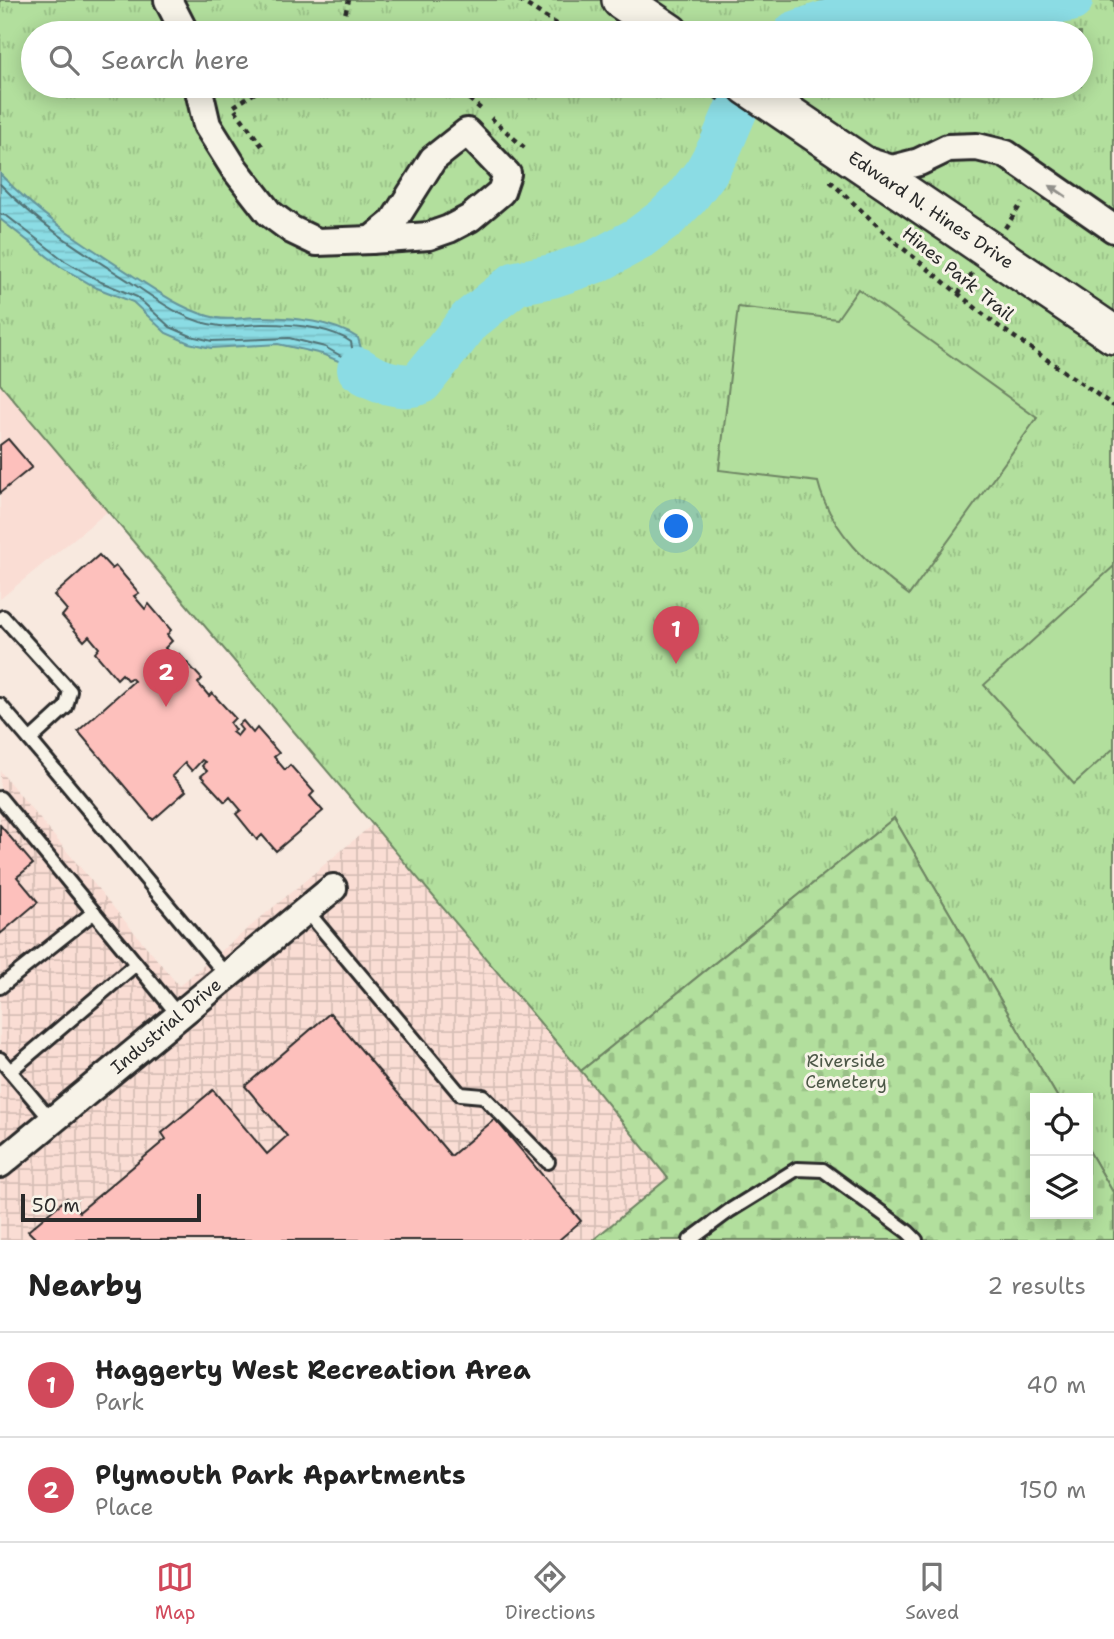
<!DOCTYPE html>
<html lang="en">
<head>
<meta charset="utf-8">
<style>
  :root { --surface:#fff; --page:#f6f6f6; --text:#222; --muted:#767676; --line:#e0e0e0; --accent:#d1495b }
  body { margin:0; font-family:"Shantell Sans",sans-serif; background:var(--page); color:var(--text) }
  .controls { position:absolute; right:21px; bottom:21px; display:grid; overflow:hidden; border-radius:0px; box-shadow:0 4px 18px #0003 }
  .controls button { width:63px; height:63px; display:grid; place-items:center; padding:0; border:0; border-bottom:2px solid var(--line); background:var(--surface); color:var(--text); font:35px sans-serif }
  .scale { position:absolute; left:21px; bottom:18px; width:180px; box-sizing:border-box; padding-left:7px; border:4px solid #2b2b2b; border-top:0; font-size:19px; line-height:24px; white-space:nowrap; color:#2b2b2b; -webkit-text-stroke:5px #f7f3e8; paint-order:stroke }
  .you { position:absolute; left:677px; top:527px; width:24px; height:24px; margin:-18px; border:5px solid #fff; border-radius:50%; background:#1a73e8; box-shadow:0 0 0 10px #1a73e833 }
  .badge { display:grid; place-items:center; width:46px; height:46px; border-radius:50%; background:var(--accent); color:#fff; font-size:23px; font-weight:700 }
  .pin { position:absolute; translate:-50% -58px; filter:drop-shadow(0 2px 4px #0008) }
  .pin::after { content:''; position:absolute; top:37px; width:24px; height:21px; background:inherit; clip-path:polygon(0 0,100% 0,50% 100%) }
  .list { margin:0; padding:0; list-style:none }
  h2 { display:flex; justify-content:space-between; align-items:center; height:91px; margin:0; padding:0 28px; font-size:30px }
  h2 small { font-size:23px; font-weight:400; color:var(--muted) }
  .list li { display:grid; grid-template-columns:46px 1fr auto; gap:21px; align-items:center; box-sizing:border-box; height:105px; padding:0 28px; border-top:2px solid var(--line) }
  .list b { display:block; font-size:26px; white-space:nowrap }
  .list p { margin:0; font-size:23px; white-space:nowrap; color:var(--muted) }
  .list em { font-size:23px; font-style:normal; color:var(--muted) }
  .icon { flex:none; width:38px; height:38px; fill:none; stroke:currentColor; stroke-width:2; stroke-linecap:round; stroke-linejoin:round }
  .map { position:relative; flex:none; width:1114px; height:1240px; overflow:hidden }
  .search { position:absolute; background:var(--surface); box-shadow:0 4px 18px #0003; left:21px; right:21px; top:21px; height:77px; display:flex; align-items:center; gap:18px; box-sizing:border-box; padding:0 24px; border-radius:38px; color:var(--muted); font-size:26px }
  .sheet { height:301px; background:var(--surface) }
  nav { display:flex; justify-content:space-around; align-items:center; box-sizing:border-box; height:98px; border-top:2px solid var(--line); background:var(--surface); font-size:19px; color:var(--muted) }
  nav a { display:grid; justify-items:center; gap:4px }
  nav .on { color:var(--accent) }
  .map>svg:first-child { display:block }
</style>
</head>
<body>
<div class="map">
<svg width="1114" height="1240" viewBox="0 0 1114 1240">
  <defs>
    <pattern id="industrial-grid" width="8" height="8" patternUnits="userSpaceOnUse" patternTransform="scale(1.75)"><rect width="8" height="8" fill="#faddd4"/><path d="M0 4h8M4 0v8" fill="none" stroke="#d6beb6"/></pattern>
    <pattern id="grass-tufts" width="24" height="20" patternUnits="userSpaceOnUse" patternTransform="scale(1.75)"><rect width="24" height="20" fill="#b2df9d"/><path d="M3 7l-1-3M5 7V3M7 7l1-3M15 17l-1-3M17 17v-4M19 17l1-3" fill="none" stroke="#99c087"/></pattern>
    <pattern id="cemetery-stones" width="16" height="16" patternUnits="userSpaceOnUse" patternTransform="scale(1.75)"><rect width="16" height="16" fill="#b2df9d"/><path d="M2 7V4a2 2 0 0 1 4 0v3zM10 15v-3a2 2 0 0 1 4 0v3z" fill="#99c087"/></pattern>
    <pattern id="water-rules" width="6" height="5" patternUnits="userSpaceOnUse" patternTransform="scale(1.75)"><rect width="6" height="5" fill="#8bdce4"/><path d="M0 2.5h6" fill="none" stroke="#78bdc4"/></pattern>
  </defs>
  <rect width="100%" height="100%" fill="#f8e9df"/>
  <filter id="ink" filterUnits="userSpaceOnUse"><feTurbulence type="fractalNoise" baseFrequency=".0143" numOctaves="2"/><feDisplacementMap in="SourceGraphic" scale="14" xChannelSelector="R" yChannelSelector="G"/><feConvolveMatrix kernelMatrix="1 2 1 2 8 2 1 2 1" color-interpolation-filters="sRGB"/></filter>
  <g filter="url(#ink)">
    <polygon fill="#faddd4" points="0,384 108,511 0,599"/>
    <polygon fill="url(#industrial-grid)" points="0,771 179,986 373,824 581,1071 668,1178 593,1240 0,1240"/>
    <polygon fill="url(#grass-tufts)" stroke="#6e8564" stroke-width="2" points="0,0 862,0 890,33 33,33 33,86 1081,86 1081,33 978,33 1018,0 1114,0 1114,1194 1088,1149 1088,1098 1058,1098 894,818 581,1071 0,384"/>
    <polygon fill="url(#cemetery-stones)" stroke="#6e8564" stroke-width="2" points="894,818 1058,1098 1035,1098 1035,1214 1088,1214 1088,1149 1114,1194 1114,1240 593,1240 668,1178 581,1071"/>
    <g fill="#b2df9d" stroke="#6e8564" stroke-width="2">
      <path d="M858 289 1037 418 909 595C870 566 830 531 818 482L719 470 738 307 837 319Z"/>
      <polygon points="1114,566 1114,748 1074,784 984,685"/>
    </g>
    <path fill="url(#water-rules)" stroke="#65959a" stroke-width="2" d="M0 174C39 215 84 244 132 275 159 292 185 312 217 318 232 321 249 316 265 317 296 318 332 321 358 338L365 362 385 371 398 368 414 386 399 399 373 393 341 362 322 354 278 344 211 348 189 343 166 333 133 302 97 288 61 267 0 219Z"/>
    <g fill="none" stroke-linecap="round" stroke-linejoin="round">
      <g stroke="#517275" stroke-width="2">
        <path d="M0 184C38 224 83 252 129 281 156 299 186 323 220 326 234 328 248 324 263 324 290 324 329 326 351 342L354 359 350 361 325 347 289 338 212 341 191 336 170 327 137 297 101 282 65 261 7 216 0 214"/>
        <polygon points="375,375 384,378 396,376 402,386 397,391 377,386 370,379"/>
      </g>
      <g stroke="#8bdce4" stroke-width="44">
        <path d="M795 33C840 17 884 4 932 4 952 4 971 15 991 13 1018 11 1045 4 1071 0"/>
        <path d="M359 369C374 380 404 391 421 382L470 320 516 283 552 276 597 261 638 239 665 219 687 197 706 172 721 145 746 86"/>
      </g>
    </g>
    <g fill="#fdc0bc" stroke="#2b2b2b" stroke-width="2">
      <polygon points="8,439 32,467 0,493 0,445"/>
      <polygon points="99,555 112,569 116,566 139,593 134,596 145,609 149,604 171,630 167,635 172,641 165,648 174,659 179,654 202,679 198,683 209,696 212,693 235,718 230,723 235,730 232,732 237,736 242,730 238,725 243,721 253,733 257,728 279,753 274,757 285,770 290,765 314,792 310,796 323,811 276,851 262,835 257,840 236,814 241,810 230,797 225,802 201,776 207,771 202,766 205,762 202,760 192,771 185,763 172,776 186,791 153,820 78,731 134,681 131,678 127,680 122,674 117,679 95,653 99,648 89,636 84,641 62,616 67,610 54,595"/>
      <polygon points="0,825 33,864 17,877 38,902 0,934"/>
      <polygon points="330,1013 451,1156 495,1119 581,1221 559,1240 33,1240 35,1238 28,1231 67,1198 79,1212 166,1139 162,1133 213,1090 267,1154 287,1136 245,1086"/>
    </g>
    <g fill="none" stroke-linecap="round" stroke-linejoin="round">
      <defs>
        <g id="lane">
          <polyline points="0,619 3,617 70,691 66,707 30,740 0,705"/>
          <polyline points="30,740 227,976"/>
          <polyline points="0,798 179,1016"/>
          <polyline points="306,910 460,1094 483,1096 548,1162"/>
          <polyline points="0,987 94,912"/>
          <polyline points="0,1059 52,1121"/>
          <polyline points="10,1071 136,964"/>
          <polyline points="690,1240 729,1211 797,1169 823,1170 908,1232 916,1240"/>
        </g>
        <g id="street">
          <polyline points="168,0 185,33"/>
          <polyline points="198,86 207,125 234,168 269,213 292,230 317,242 371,240"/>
          <polygon points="467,132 507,174 501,192 470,218 449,229 429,236 371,240 393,222 433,159"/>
          <polyline points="866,161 892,169 919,162 948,148 977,147 1006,154 1114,229"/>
          <polyline points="0,1164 333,888"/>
        </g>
        <g id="secondary">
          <polyline points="621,0 670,33"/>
          <polyline points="747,86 1114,335"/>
        </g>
      </defs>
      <use href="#lane" stroke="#2b2b2b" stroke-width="18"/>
      <use href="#street" stroke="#2b2b2b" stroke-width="32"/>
      <use href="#secondary" stroke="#2b2b2b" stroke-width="42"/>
      <g stroke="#2b2b2b" stroke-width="4.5" stroke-dasharray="5 5" stroke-linecap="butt">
        <polyline points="519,0 571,33"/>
        <polyline points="344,33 345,14 349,0"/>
        <polyline points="454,86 482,110"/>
        <polyline points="698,86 719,99"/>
        <polyline points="491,118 527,150"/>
        <polyline points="262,146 233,107 265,86"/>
        <polyline points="830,181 894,241 994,323 1114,406"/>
        <polyline points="1005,228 1022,203"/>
        <polyline points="958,294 973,272"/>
      </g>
      <use href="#lane" stroke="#f7f3e8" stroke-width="12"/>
      <use href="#street" stroke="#f7f3e8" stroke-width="26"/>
      <use href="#secondary" stroke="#f7f3e8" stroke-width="37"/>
    </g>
    <defs><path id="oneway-solid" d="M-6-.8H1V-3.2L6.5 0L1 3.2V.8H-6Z" transform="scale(1.75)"/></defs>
    <use fill="#918f8a" href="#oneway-solid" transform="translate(1058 191) rotate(-146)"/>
  </g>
  <g text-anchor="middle" stroke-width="6" stroke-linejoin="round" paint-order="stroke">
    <g font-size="18" fill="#2b2b2b" stroke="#f7f3e8">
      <text transform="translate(931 210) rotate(34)" y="6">Edward N. Hines Drive</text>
      <text transform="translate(958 274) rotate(39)" y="6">Hines Park Trail</text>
      <text transform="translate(166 1026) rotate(-40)" y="6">Industrial Drive</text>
    </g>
    <g font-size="18" fill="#4d5848" stroke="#f7f3e8">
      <text x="846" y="1067">Riverside<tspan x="846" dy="21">Cemetery</tspan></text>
    </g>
  </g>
</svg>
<div class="controls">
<button><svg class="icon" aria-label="locate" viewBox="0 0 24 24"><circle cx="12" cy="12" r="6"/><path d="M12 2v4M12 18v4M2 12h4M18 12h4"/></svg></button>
<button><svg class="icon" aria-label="layers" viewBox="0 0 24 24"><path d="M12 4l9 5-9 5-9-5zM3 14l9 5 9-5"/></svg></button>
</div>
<div class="scale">50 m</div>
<div class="you"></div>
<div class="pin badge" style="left:676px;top:664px">1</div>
<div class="pin badge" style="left:166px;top:707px">2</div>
<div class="search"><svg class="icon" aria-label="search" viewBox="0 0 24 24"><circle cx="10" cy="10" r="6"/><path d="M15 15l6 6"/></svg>Search here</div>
</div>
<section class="sheet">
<h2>Nearby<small>2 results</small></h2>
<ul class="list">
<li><span class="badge">1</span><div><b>Haggerty West Recreation Area</b><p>Park</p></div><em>40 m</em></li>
<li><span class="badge">2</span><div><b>Plymouth Park Apartments</b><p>Place</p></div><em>150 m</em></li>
</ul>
</section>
<nav>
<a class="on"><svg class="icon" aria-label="map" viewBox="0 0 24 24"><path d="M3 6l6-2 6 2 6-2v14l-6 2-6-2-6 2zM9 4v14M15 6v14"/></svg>Map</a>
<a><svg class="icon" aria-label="directions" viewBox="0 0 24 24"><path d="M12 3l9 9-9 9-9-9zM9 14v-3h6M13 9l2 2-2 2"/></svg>Directions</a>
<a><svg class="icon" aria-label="saved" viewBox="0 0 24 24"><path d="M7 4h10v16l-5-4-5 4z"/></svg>Saved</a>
</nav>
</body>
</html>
